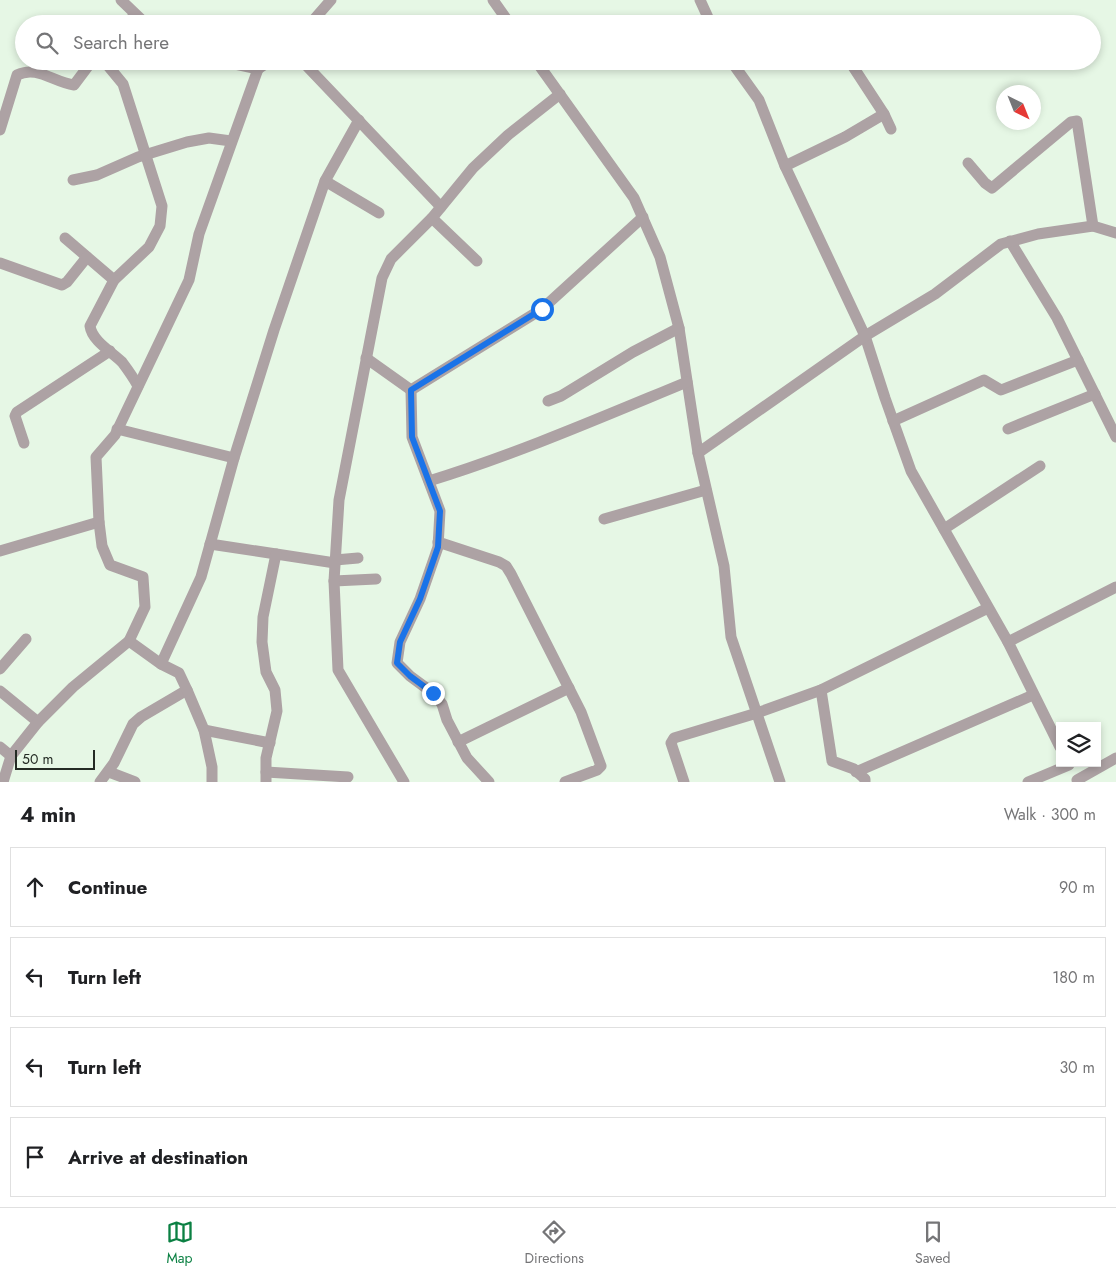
<!DOCTYPE html>
<html lang="en">
<head>
<meta charset="utf-8">
<style>
  :root { --surface:#fff; --page:#f6f6f6; --text:#202124; --muted:#757577; --line:#e0e0e0; --accent:#0b8043 }
  body { margin:0; font-family:Jost,sans-serif; background:var(--page); color:var(--text) }
  .controls { position:absolute; right:15px; bottom:15px; display:grid; overflow:hidden; border-radius:0px; box-shadow:0 2px 8px #0003 }
  .controls button { width:45px; height:45px; display:grid; place-items:center; padding:0; border:0; border-bottom:1px solid var(--line); background:var(--surface); color:var(--text); font:25px sans-serif }
  .compass { position:absolute; left:996px; top:85px; width:45px; height:45px; border-radius:50%; background:var(--surface); box-shadow:0 2px 8px #0003; rotate:137deg }
  .scale { position:absolute; left:15px; bottom:12px; width:80px; box-sizing:border-box; padding-left:5px; border:2px solid #242b24; border-top:0; font-size:14px; line-height:18px; white-space:nowrap; color:#242b24; -webkit-text-stroke:4px #e6f7e5; paint-order:stroke }
  .stop { position:absolute; width:15px; height:15px; margin:-11px; border:4px solid #1a73e8; border-radius:50%; background:#fff }
  .stop.end { background:#1a73e8; border-color:#fff; box-shadow:0 1px 5px #0008 }
  .list { margin:0; padding:0; list-style:none }
  h2 { display:flex; justify-content:space-between; align-items:center; height:65px; margin:0; padding:0 20px; font-size:21px }
  h2 small { font-size:16px; font-weight:400; color:var(--muted) }
  .list li { display:grid; grid-template-columns:32px 1fr auto; gap:15px; align-items:center; box-sizing:border-box; height:80px; margin:0 10px 10px; padding:0 10px; border:1px solid var(--line); border-radius:0px }
  .list b { display:block; font-size:19px; white-space:nowrap }
  .list em { font-size:16px; font-style:normal; color:var(--muted) }
  .icon { flex:none; width:28px; height:28px; fill:none; stroke:currentColor; stroke-width:2; stroke-linecap:round; stroke-linejoin:round }
  .map { position:relative; flex:none; width:1116px; height:782px; overflow:hidden }
  .search { position:absolute; background:var(--surface); box-shadow:0 2px 8px #0003; left:15px; right:15px; top:15px; height:55px; display:flex; align-items:center; gap:12px; box-sizing:border-box; padding:0 18px; border-radius:28px; color:var(--muted); font-size:19px }
  .sheet { height:425px; background:var(--surface) }
  nav { display:flex; justify-content:space-around; align-items:center; box-sizing:border-box; height:70px; border-top:1px solid var(--line); background:var(--surface); font-size:14px; color:var(--muted) }
  nav a { display:grid; justify-items:center; gap:2px }
  nav .on { color:var(--accent) }
  .map>svg:first-child { display:block }
</style>
</head>
<body>
<div class="map">
<svg width="1116" height="782" viewBox="0 0 1116 782">
  <rect width="100%" height="100%" fill="#e6f7e5"/>
  <g fill="none" stroke-linecap="round" stroke-linejoin="round">
    <g stroke="#ada2a4" stroke-width="11">
      <polyline points="121,0 146,24"/>
      <polyline points="493,0 510,24"/>
      <polyline points="700,0 711,24"/>
      <polyline points="126,24 135,15"/>
      <polyline points="310,24 331,0"/>
      <path d="M104 61 123 84 162 206 160 226 149 247 114 280 90 326C92 341 112 352 122 362 128 370 133 377 138 386"/>
      <polyline points="221,61 258,69 270,61"/>
      <polyline points="302,61 441,207"/>
      <polyline points="536,61 634,198 660,257 679,328 698,453"/>
      <polyline points="731,61 759,100 785,166 865,336 885,398 911,471 1008,642 1060,747"/>
      <polyline points="850,62 884,114 891,129"/>
      <path d="M0 130 17 75C37 65 53 82 74 85L92 61"/>
      <polyline points="968,163 985,183 992,188 1071,122 1077,121 1093,226"/>
      <polyline points="785,166 845,137 884,114"/>
      <polyline points="73,180 97,175 138,157 187,142 209,138 231,141"/>
      <polyline points="325,181 379,213"/>
      <polyline points="432,218 477,261"/>
      <polyline points="65,238 114,280"/>
      <polyline points="1010,241 1057,318 1116,437"/>
      <polyline points="0,263 62,285 67,282 87,257"/>
      <polyline points="366,358 411,390 542,309 643,217"/>
      <polyline points="411,390 412,437 440,511 438,547 420,599 400,642 397,663 410,676 433,693 442,704 447,720 467,758 489,782"/>
      <polyline points="548,401 561,396 633,352 679,328"/>
      <polyline points="893,421 984,380 1001,390 1078,360"/>
      <polyline points="117,429 234,458"/>
      <polyline points="1008,429 1095,394"/>
      <polyline points="24,443 15,416 17,412 110,351"/>
      <path d="M429 481C517 454 602 417 687 382"/>
      <polyline points="604,519 706,490"/>
      <polyline points="944,529 1040,466"/>
      <polyline points="438,542 499,562 506,566 511,574 581,712 601,766 597,770 565,782"/>
      <polyline points="210,544 335,563"/>
      <polyline points="0,551 99,522"/>
      <polyline points="335,560 358,558"/>
      <polyline points="334,581 376,579"/>
      <polyline points="129,641 161,664"/>
      <polyline points="1008,642 1116,587"/>
      <polyline points="0,669 26,639"/>
      <polyline points="821,690 832,761 854,769 865,779 865,782"/>
      <polyline points="0,691 38,722"/>
      <polyline points="204,730 270,743"/>
      <polyline points="458,742 569,688"/>
      <polyline points="0,747 11,756"/>
      <polyline points="109,772 135,782"/>
      <polyline points="266,772 348,777"/>
      <polyline points="856,772 1033,695"/>
      <polyline points="1077,780 1116,758"/>
      <polyline points="3,782 11,756 38,722 73,687 129,641 145,607 143,577 110,565 102,546 99,522 96,457 115,435 189,280 199,234 258,69"/>
      <polyline points="100,782 114,763 133,724 141,717 187,690"/>
      <polyline points="212,782 212,767 204,730 187,690 179,673 161,664 201,577 234,458 274,330 325,181 359,120"/>
      <polyline points="266,782 266,758 277,711 275,690 266,672 262,642 263,617 276,554"/>
      <polyline points="404,782 338,670 334,581 339,500 382,278 391,259 432,218 473,168 508,135 560,94"/>
      <polyline points="684,782 671,743 674,738 757,713 821,690 988,608"/>
      <polyline points="780,782 731,637 724,566 698,453 865,336 935,294 1001,244 1038,234 1093,226 1116,233"/>
      <polyline points="1028,782 1069,765"/>
    </g>
  </g>
  <g fill="none" stroke-linecap="round" stroke-linejoin="round">
    <polyline stroke="#1a73e8" stroke-width="6" points="433,693 410,676 397,663 400,642 420,599 438,547 440,511 412,437 411,390 542,309"/>
  </g>
</svg>
<div class="controls">
<button><svg class="icon" aria-label="layers" viewBox="0 0 24 24"><path d="M12 4l9 5-9 5-9-5zM3 14l9 5 9-5"/></svg></button>
</div>
<svg class="compass" viewBox="-18 -18 36 36"><path d="M0-13l5 13h-10z" fill="#e53935"/><path d="M0 13l5-13h-10z" fill="#757577"/></svg>
<div class="scale">50 m</div>
<div class="stop" style="left:542px;top:309px"></div>
<div class="stop end" style="left:433px;top:693px"></div>
<div class="search"><svg class="icon" aria-label="search" viewBox="0 0 24 24"><circle cx="10" cy="10" r="6"/><path d="M15 15l6 6"/></svg>Search here</div>
</div>
<section class="sheet">
<h2>4 min<small>Walk · 300 m</small></h2>
<ul class="list">
<li><svg class="icon" aria-label="ahead" viewBox="0 0 24 24"><path d="M12 20V5M6 11l6-6 6 6"/></svg><div><b>Continue</b></div><em>90 m</em></li>
<li><svg class="icon" aria-label="left" viewBox="0 0 24 24"><path d="M17 20v-9H6M10 6l-5 5 5 5"/></svg><div><b>Turn left</b></div><em>180 m</em></li>
<li><svg class="icon" aria-label="left" viewBox="0 0 24 24"><path d="M17 20v-9H6M10 6l-5 5 5 5"/></svg><div><b>Turn left</b></div><em>30 m</em></li>
<li><svg class="icon" aria-label="arrive" viewBox="0 0 24 24"><path d="M6 21V4h12l-3 4 3 4H6"/></svg><div><b>Arrive at destination</b></div></li>
</ul>
</section>
<nav>
<a class="on"><svg class="icon" aria-label="map" viewBox="0 0 24 24"><path d="M3 6l6-2 6 2 6-2v14l-6 2-6-2-6 2zM9 4v14M15 6v14"/></svg>Map</a>
<a><svg class="icon" aria-label="directions" viewBox="0 0 24 24"><path d="M12 3l9 9-9 9-9-9zM9 14v-3h6M13 9l2 2-2 2"/></svg>Directions</a>
<a><svg class="icon" aria-label="saved" viewBox="0 0 24 24"><path d="M7 4h10v16l-5-4-5 4z"/></svg>Saved</a>
</nav>
</body>
</html>
